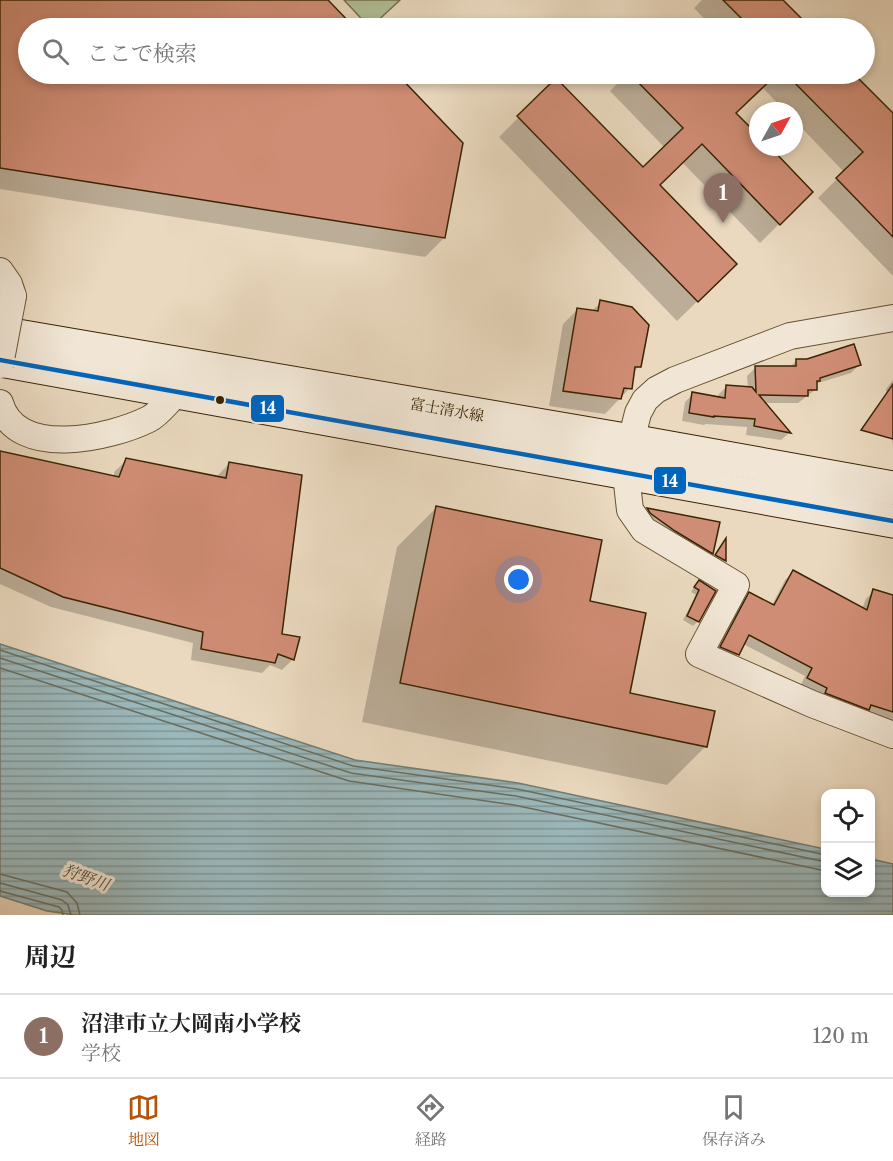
<!DOCTYPE html>
<html lang="ja">
<head>
<meta charset="utf-8">
<style>
  :root { --surface:#fff; --page:#f6f6f6; --text:#222; --muted:#767676; --line:#e0e0e0; --accent:#b45309 }
  body { margin:0; font-family:"Libre Caslon Text","Noto Serif JP",serif; background:var(--page); color:var(--text) }
  .controls { position:absolute; right:18px; bottom:18px; display:grid; overflow:hidden; border-radius:12px; box-shadow:0 3px 9px #0003 }
  .controls button { width:54px; height:54px; display:grid; place-items:center; padding:0; border:0; border-bottom:2px solid var(--line); background:var(--surface); color:var(--text); font:30px sans-serif }
  .compass { position:absolute; left:749px; top:102px; width:54px; height:54px; border-radius:50%; background:var(--surface); box-shadow:0 3px 9px #0003; rotate:50deg }
  .you { position:absolute; left:519px; top:580px; width:21px; height:21px; margin:-15px; border:4px solid #fff; border-radius:50%; background:#1a73e8; box-shadow:0 0 0 9px #1a73e833 }
  .badge { display:grid; place-items:center; width:39px; height:39px; border-radius:50%; background:var(--accent); color:#fff; font-size:20px; font-weight:700 }
  .pin { position:absolute; translate:-50% -50px; filter:drop-shadow(0 2px 3px #0008) }
  .pin::after { content:''; position:absolute; top:32px; width:21px; height:18px; background:inherit; clip-path:polygon(0 0,100% 0,50% 100%) }
  .list { margin:0; padding:0; list-style:none }
  h2 { display:flex; justify-content:space-between; align-items:center; height:78px; margin:0; padding:0 24px; font-size:26px }
  h2 small { font-size:20px; font-weight:400; color:var(--muted) }
  .list li { display:grid; grid-template-columns:39px 1fr auto; gap:18px; align-items:center; box-sizing:border-box; height:84px; padding:0 24px; border-top:2px solid var(--line) }
  .list b { display:block; font-size:22px; white-space:nowrap }
  .list p { margin:0; font-size:20px; white-space:nowrap; color:var(--muted) }
  .list em { font-size:20px; font-style:normal; color:var(--muted) }
  .icon { flex:none; width:33px; height:33px; fill:none; stroke:currentColor; stroke-width:2; stroke-linecap:round; stroke-linejoin:round }
  .map { position:relative; flex:none; width:893px; height:915px; overflow:hidden }
  .search { position:absolute; background:var(--surface); box-shadow:0 3px 9px #0003; left:18px; right:18px; top:18px; height:66px; display:flex; align-items:center; gap:15px; box-sizing:border-box; padding:0 21px; border-radius:33px; color:var(--muted); font-size:22px }
  .sheet { height:162px; background:var(--surface) }
  nav { display:flex; justify-content:space-around; align-items:center; box-sizing:border-box; height:84px; border-top:2px solid var(--line); background:var(--surface); font-size:16px; color:var(--muted) }
  nav a { display:grid; justify-items:center; gap:3px }
  nav .on { color:var(--accent) }
  .map>svg:first-child { display:block }
</style>
</head>
<body>
<div class="map">
<svg width="893" height="915" viewBox="0 0 893 915">
  <defs>
    <pattern id="water-rules" width="6" height="5" patternUnits="userSpaceOnUse" patternTransform="scale(1.5)"><rect width="6" height="5" fill="#9bb8bb"/><path d="M0 2.5h6" fill="none" stroke="#7f9596"/></pattern>
  </defs>
  <rect width="100%" height="100%" fill="#ead9bf"/>
  <filter id="stains"><feTurbulence type="fractalNoise" baseFrequency=".00333" numOctaves="4"/><feColorMatrix values="0 0 0 0 .2 0 0 0 0 .09 0 0 0 0 .02 0 0 0 .5 -.17"/></filter>
  <radialGradient id="worn" r=".72"><stop offset=".6" stop-color="#630" stop-opacity="0"/><stop offset="1" stop-color="#630" stop-opacity=".3"/></radialGradient>
  <polygon fill="#b0c097" stroke="#75724c" stroke-width="1.5" points="344,0 400,0 370,28"/>
  <polygon fill="url(#water-rules)" stroke="#747d71" stroke-width="1.5" points="0,644 355,760 518,783 825,849 826,892 870,892 871,859 893,864 893,915 75,915 47,911 0,896"/>
  <g fill="#0003">
    <polygon points="0,0 326,0 352,28 28,28 28,74 395,74 461,144 444,238 425,257 0,189"/>
    <polygon points="702,0 781,0 809,28 713,28 694,8"/>
    <polygon points="627,74 690,74 695,79 701,74 852,74 893,116 893,276 818,198 844,172 794,120 794,111 785,111 762,87 735,113 758,137 758,147 767,147 811,192 760,243 682,162 659,185 716,283 677,321 499,137 556,80 643,169 665,148 610,91"/>
    <polygon points="601,302 639,366 633,373 630,388 605,414 549,406 563,324 578,309 591,312"/>
    <polygon points="797,360 859,365 851,373 815,384 815,390 798,403 764,403 789,433 781,440 746,435 747,427 706,424 704,425 682,421 685,402 693,394 718,398 718,395 727,386 748,388 747,376 756,367 790,367"/>
    <polygon points="893,380 893,446 886,389"/>
    <polygon points="0,453 113,477 115,471 127,460 218,478 218,475 229,464 281,635 293,659 282,670 270,665 262,673 191,660 193,643 51,607 0,584"/>
    <polygon points="436,508 588,602 629,694 706,746 667,785 362,722 397,547"/>
    <polygon points="648,510 718,523 712,553 698,568 633,524"/>
    <polygon points="725,542 724,561 720,565 712,560"/>
    <polygon points="793,572 862,609 866,599 874,591 893,597 893,723 800,687 805,676 743,644 738,654 729,663 713,655 741,602 750,594 772,605 785,580"/>
    <polygon points="694,587 714,591 698,621 693,626 683,620 696,595 691,592"/>
  </g>
  <g fill="none" stroke-linecap="round" stroke-linejoin="round">
    <g stroke="#6a6e5e" stroke-width="1.5">
      <polyline points="0,650 353,766 517,789 826,855"/>
      <polyline points="0,658 351,773 516,796 826,862"/>
      <polyline points="0,668 349,781 514,805 826,871"/>
      <polyline points="0,874 67,892 77,903 80,915"/>
      <polyline points="0,883 62,900 68,905 71,915"/>
      <polyline points="0,891 59,907 62,910 63,915"/>
    </g>
  </g>
  <g fill="#d08d75" stroke="#3a2401" stroke-width="1.5">
    <polygon points="0,0 328,0 355,28 28,28 28,74 397,74 463,143 445,238 0,168"/>
    <polygon points="723,0 783,0 811,28 751,28"/>
    <polygon points="630,74 777,74 736,113 758,135 758,147 770,147 813,192 780,225 702,144 660,185 737,264 698,302 517,116 556,78 643,167 683,128"/>
    <polygon points="786,74 854,74 893,113 893,237 836,178 863,152"/>
    <polygon points="600,300 632,307 649,325 641,367 635,367 632,389 624,388 621,399 563,391 577,308 598,311"/>
    <polygon points="854,344 861,365 820,378 820,381 817,381 817,390 808,390 808,396 759,395 791,433 754,426 755,419 714,416 714,417 689,413 692,392 725,398 726,385 752,387 756,392 755,366 796,366 796,359 807,359"/>
    <polygon points="893,384 893,439 861,430"/>
    <polygon points="0,451 119,477 126,458 226,478 229,462 302,475 282,634 300,637 294,660 278,654 275,663 201,649 203,632 63,597 0,568"/>
    <polygon points="436,506 602,540 590,601 646,613 630,693 715,711 707,747 400,683"/>
    <polygon points="647,508 720,522 713,554 675,531 650,513"/>
    <polygon points="726,538 726,561 715,555"/>
    <polygon points="793,570 867,610 873,589 893,595 893,712 871,705 869,710 825,693 827,688 807,678 812,668 749,635 739,655 720,647 749,592 774,605"/>
    <polygon points="699,580 716,591 699,622 687,616 699,590 694,587"/>
  </g>
  <g fill="none" stroke-linecap="round" stroke-linejoin="round">
    <defs>
      <g id="minor">
        <polyline points="0,271 9,284 13,296"/>
        <polyline points="893,318 790,336 675,380 656,390 645,400 638,413 631,441 626,474 630,510 644,530 736,585 699,654 812,704 893,735"/>
        <path d="M0 403C16 460 111 438 149 419 159 414 168 401 177 393"/>
      </g>
      <g id="secondary">
        <polyline points="0,333 631,441 893,488"/>
        <polyline points="0,360 893,521"/>
      </g>
    </defs>
    <use href="#minor" stroke="#665130" stroke-width="28"/>
    <use href="#secondary" stroke="#3a2401" stroke-width="35"/>
    <use href="#minor" stroke="#f1e6d5" stroke-width="26"/>
    <use href="#secondary" stroke="#f1e6d5" stroke-width="33"/>
    <defs>
      <polyline id="minor-bridge" points="0,365 13,296"/>
    </defs>
    <use href="#minor-bridge" stroke="#665130" stroke-width="28" stroke-linecap="butt"/>
    <use href="#minor-bridge" stroke="#f1e6d5" stroke-width="26"/>
    <defs>
      <polyline id="bus-1" points="0,360 893,521"/>
    </defs>
    <use href="#bus-1" stroke="#f1e6d5" stroke-width="9"/>
    <use href="#bus-1" stroke="#0065bd" stroke-width="4.5"/>
  </g>
  <circle fill="#3a2401" stroke="#f1e6d5" stroke-width="2" cx="220" cy="400" r="5"/>
  <g text-anchor="middle" stroke-width="6" stroke-linejoin="round" paint-order="stroke">
    <g font-size="15" fill="#3a2401" stroke="#f1e6d5">
      <text transform="translate(447 410) rotate(10)" y="5">富士清水線</text>
    </g>
    <g font-size="16" font-style="italic" fill="#575039" stroke="#f1e6d5">
      <text transform="translate(86 877) rotate(20)" y="6">狩野川</text>
    </g>
  </g>
  <g stroke="#f1e6d5" stroke-width="2">
    <rect x="250" y="394" width="35" height="29" rx="6" fill="#0065bd"/>
    <rect x="653" y="466" width="34" height="29" rx="6" fill="#0065bd"/>
  </g>
  <g font-size="16" text-anchor="middle" font-weight="bold" fill="#fff">
    <text x="268" y="414">14</text>
    <text x="670" y="487">14</text>
  </g>
  <rect width="100%" height="100%" filter="url(#stains)"/>
  <rect width="100%" height="100%" fill="url(#worn)"/>
</svg>
<div class="controls">
<button><svg class="icon" aria-label="locate" viewBox="0 0 24 24"><circle cx="12" cy="12" r="6"/><path d="M12 2v4M12 18v4M2 12h4M18 12h4"/></svg></button>
<button><svg class="icon" aria-label="layers" viewBox="0 0 24 24"><path d="M12 4l9 5-9 5-9-5zM3 14l9 5 9-5"/></svg></button>
</div>
<svg class="compass" viewBox="-18 -18 36 36"><path d="M0-13l5 13h-10z" fill="#e53935"/><path d="M0 13l5-13h-10z" fill="#767676"/></svg>
<div class="you"></div>
<div class="pin badge" style="left:723px;top:223px;background:#8d6e63">1</div>
<div class="search"><svg class="icon" aria-label="search" viewBox="0 0 24 24"><circle cx="10" cy="10" r="6"/><path d="M15 15l6 6"/></svg>ここで検索</div>
</div>
<section class="sheet">
<h2>周辺<small></small></h2>
<ul class="list">
<li><span class="badge" style="background:#8d6e63">1</span><div><b>沼津市立大岡南小学校</b><p>学校</p></div><em>120 m</em></li>
</ul>
</section>
<nav>
<a class="on"><svg class="icon" aria-label="map" viewBox="0 0 24 24"><path d="M3 6l6-2 6 2 6-2v14l-6 2-6-2-6 2zM9 4v14M15 6v14"/></svg>地図</a>
<a><svg class="icon" aria-label="directions" viewBox="0 0 24 24"><path d="M12 3l9 9-9 9-9-9zM9 14v-3h6M13 9l2 2-2 2"/></svg>経路</a>
<a><svg class="icon" aria-label="saved" viewBox="0 0 24 24"><path d="M7 4h10v16l-5-4-5 4z"/></svg>保存済み</a>
</nav>
</body>
</html>
